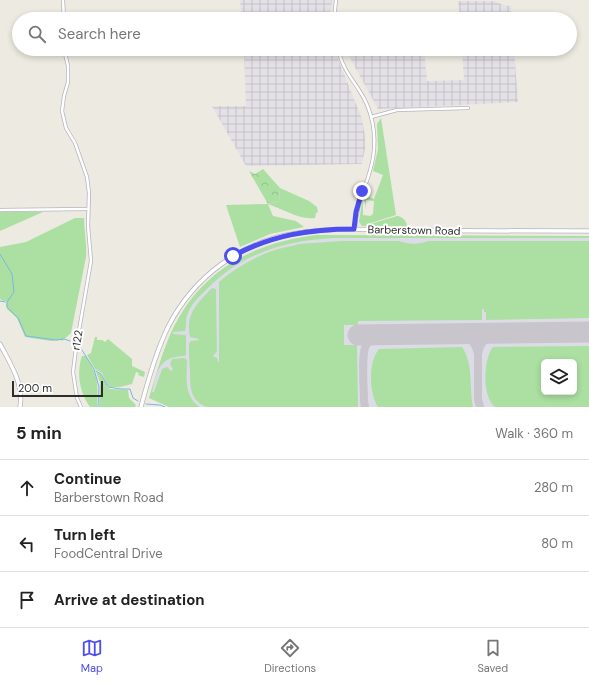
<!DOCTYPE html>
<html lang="en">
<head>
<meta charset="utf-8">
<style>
  :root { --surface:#fff; --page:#f2f2f2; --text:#222; --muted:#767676; --line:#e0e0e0; --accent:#4e4dee }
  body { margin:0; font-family:"DM Sans",sans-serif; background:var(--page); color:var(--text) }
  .controls { position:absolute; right:12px; bottom:12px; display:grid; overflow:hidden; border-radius:6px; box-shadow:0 2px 6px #0003 }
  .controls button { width:36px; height:36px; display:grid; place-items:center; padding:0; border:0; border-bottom:1px solid var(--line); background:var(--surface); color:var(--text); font:20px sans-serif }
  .scale { position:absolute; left:12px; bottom:10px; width:91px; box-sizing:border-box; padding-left:4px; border:2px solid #2d2d2d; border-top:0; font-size:11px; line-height:14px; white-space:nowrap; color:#2d2d2d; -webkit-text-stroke:3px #fff; paint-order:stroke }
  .stop { position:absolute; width:12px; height:12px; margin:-9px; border:3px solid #4e4dee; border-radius:50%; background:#fff }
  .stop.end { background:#4e4dee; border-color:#fff; box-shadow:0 1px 4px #0008 }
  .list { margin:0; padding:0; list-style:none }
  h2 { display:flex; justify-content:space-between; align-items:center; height:52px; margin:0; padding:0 16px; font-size:17px }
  h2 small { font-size:13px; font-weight:400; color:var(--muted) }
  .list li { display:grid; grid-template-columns:26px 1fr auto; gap:12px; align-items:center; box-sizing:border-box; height:56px; padding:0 16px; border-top:1px solid var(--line) }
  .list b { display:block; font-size:15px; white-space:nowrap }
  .list p { margin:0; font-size:13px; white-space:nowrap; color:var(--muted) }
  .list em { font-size:13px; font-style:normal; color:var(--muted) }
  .icon { flex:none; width:22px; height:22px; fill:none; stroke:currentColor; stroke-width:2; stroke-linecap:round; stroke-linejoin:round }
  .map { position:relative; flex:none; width:589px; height:407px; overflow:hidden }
  .search { position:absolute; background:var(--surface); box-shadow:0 2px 6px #0003; left:12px; right:12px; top:12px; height:44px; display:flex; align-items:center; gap:10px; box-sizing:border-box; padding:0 14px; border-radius:22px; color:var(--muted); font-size:15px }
  .sheet { height:220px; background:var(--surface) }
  nav { display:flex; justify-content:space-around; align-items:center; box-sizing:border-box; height:56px; border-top:1px solid var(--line); background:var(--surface); font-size:11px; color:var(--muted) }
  nav a { display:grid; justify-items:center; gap:2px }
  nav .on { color:var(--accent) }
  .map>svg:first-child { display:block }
</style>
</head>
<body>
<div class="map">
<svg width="589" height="407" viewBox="0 0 589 407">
  <defs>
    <pattern id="industrial-grid" width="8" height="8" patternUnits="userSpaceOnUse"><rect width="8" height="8" fill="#e3e1e7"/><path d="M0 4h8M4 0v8" fill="none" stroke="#c3c1c6"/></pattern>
    <pattern id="forest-crowns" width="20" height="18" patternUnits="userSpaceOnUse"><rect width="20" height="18" fill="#abe0a2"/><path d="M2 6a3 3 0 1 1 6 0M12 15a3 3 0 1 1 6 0" fill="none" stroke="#93c08c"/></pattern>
  </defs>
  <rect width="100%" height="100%" fill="#edeae1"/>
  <g fill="url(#industrial-grid)">
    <polygon points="240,0 332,0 330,19 242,19"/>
    <polygon points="458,1 494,1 503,5 511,6 511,19 460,19"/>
    <polygon points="421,12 422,19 360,19 364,19 368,16"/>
    <polygon points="244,49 334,49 362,119 365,136 365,149 362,164 246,166 212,106 246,106"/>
    <polygon points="347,49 424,49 427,81 464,80 462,49 514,49 518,102 378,109 350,58"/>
  </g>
  <path fill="#dcdce6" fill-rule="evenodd" d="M316 235 589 236V407H169L149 398 168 340 175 325 194 295 207 282 218 272 235 260 255 250 275 243 296 238ZM544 362H574V392H544Z"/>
  <g fill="#abe0a2" fill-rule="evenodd">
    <path d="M381 118 396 215 371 223 370 224 397 216C402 216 407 221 407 227L362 226 359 222 362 202 363 203V215L370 216 373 214 374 201 366 200V210L365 202 363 199 364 195 374 199 383 175 373 171 378 149 377 124Z"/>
    <path d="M280 188 309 201 317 207 318 212 316 213 315 218C299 220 283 209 268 204L273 216 296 221 304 227 270 234 240 247 226 205 268 204 279 201Z"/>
    <polygon points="0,212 43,212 0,231"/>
    <path d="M75 218H84C84 231 87 244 86 257L71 333 62 341 61 340 51 341 25 337 17 318 7 309 6 305 7 302 1 300 0 298V247L26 242Z"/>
    <path d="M316 235 589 236V238H335C287 240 242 253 207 289 200 296 191 304 188 313 185 319 187 325 185 331L173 332V334L186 335V354L185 356C158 357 158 370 152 392H154L162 369 167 367 171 371 173 369 170 364 172 359 184 358 187 360C187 377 183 396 200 407H169L149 398C155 379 160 359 168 340 195 274 248 244 316 235Z"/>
    <path d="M341 241H398C409 244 417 245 428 241H589V318L486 320V312H484V309H482V320L358 321V325H344V345H357L358 407H207C190 401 190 387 190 371 189 362 189 353 189 343L191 341 199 340V339L190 337C185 315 197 303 212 288L216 289 217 351 213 356 217 358 218 362H219V282C235 268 254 257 275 250 283 247 291 247 299 244Z"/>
    <polygon points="95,337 97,337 97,340 102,340 105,342 108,339 132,359 132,366 145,372 144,377 138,375 139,373 136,372 132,384 120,387 110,387 107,385 102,373 95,369 87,355 91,353"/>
    <path d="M589 346V407H495C482 398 483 359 493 347ZM544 362H574V392H544Z"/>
    <path d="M462 347C474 365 469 387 473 407H378C369 393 368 362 379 349Z"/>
    <path d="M82 356H86C99 377 98 384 97 407H90C80 393 76 373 82 356Z"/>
    <polygon points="96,372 101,374 107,387 110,389 128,390 129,398 136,405 135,407 99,407 100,382"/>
  </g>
  <polygon fill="url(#forest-crowns)" points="263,169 280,188 279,201 268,204 249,171 255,174"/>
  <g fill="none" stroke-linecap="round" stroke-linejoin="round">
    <g stroke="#7cb6e7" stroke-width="1">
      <polyline points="0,254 12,274 14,292 7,302 7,307 18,318 26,336 56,340 64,339 70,341"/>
      <polyline points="0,301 5,302"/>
      <polyline points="80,347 94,369 99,387 98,407"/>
      <polyline points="96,371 101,374 108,387 121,389 130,389 133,398 138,401"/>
      <polyline points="146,404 160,405 165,407"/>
    </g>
    <g stroke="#c8c6cc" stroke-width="8">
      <path d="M456 334C469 336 475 341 478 354V399L480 407"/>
      <path d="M478 353C481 340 488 335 501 333"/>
      <path d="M365 407 364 401C364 389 361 354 366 345 371 338 377 336 384 335"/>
    </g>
    <polyline stroke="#c8c6cc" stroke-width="21" points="358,335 589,332"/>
    <defs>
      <g id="minor">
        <polyline points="63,0 64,19"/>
        <polyline points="334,19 336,0"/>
        <polyline points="64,49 68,66 68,82 64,96 62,111 66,128 75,143 87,177 89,193 88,226 91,261 76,348 73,372 77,398 81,407"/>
        <path d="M338 49C340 55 341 61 344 66 348 75 354 82 359 90 372 109 377 134 373 158 369 182 356 203 355 229"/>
        <polyline points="371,117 397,110 468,108"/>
        <polyline points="0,210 88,209"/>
      </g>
      <g id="secondary">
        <path d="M0 344C10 363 24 384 20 407"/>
        <path d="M141 407C148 380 156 352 168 327 194 276 242 241 298 233 332 227 367 230 401 230 464 231 526 231 589 231"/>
      </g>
    </defs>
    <use href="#minor" stroke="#b4b4bf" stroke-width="4"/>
    <use href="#secondary" stroke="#b4b4bf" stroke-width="5"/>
    <use href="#minor" stroke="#fff" stroke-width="2.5"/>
    <use href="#secondary" stroke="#fff" stroke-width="3.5"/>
  </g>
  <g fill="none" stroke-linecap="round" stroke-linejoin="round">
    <path stroke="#4e4dee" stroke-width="5" d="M233 256C272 235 310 229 354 229L356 212 362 191"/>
  </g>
  <g text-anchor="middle" stroke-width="4" stroke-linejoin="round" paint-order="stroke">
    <g font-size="11" fill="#2d2d2d" stroke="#fff">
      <text transform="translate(414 230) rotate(1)" y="4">Barberstown Road</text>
      <text transform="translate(77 340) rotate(-80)" y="4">r122</text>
    </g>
  </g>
</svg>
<div class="controls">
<button><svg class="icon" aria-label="layers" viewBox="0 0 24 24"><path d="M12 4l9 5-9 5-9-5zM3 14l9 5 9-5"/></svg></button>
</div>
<div class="scale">200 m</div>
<div class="stop" style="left:233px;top:256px"></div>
<div class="stop end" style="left:362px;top:191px"></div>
<div class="search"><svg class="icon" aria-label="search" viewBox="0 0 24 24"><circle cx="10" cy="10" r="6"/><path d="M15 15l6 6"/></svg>Search here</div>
</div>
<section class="sheet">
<h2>5 min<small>Walk · 360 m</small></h2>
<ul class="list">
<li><svg class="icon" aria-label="ahead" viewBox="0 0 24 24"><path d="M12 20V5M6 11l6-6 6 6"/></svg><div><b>Continue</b><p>Barberstown Road</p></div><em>280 m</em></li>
<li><svg class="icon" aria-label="left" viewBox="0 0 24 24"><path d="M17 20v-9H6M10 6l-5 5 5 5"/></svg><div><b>Turn left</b><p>FoodCentral Drive</p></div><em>80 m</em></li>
<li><svg class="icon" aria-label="arrive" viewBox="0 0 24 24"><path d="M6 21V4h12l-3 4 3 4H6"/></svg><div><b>Arrive at destination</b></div></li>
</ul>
</section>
<nav>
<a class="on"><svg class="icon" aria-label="map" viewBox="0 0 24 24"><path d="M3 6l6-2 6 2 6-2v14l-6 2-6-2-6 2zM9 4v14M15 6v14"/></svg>Map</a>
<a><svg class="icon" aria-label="directions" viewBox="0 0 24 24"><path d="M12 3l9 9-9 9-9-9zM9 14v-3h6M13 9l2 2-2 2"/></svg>Directions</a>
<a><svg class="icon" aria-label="saved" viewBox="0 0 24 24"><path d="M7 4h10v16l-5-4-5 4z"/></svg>Saved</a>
</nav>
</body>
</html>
